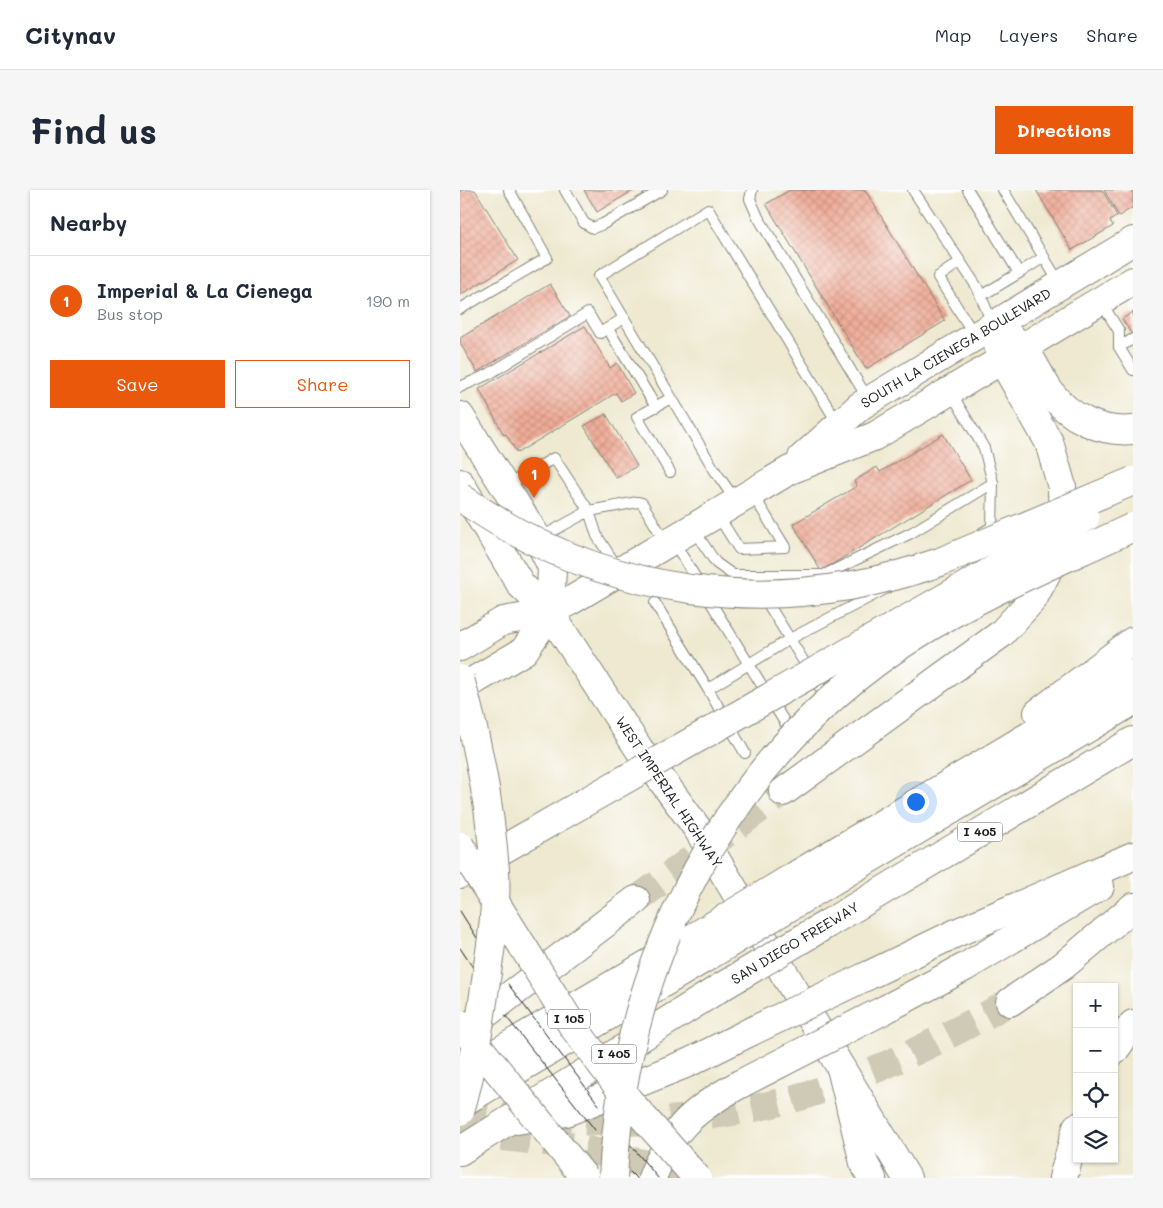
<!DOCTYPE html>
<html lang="en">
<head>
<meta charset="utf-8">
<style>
  :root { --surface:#fff; --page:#f6f6f7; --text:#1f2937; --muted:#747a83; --line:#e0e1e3; --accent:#ea580c }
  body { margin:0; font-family:Mali,sans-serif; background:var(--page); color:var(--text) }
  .controls { position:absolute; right:15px; bottom:15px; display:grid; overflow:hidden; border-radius:0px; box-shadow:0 1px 4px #0004 }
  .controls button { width:45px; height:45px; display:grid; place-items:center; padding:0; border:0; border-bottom:1px solid var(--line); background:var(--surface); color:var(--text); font:25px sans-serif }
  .you { position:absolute; left:455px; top:611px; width:18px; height:18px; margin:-12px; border:4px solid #fff; border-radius:50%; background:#1a73e8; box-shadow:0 0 0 8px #1a73e833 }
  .badge { display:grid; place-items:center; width:32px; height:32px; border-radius:50%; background:var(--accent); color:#fff; font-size:16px; font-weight:700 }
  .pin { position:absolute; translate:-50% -41px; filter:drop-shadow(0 1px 2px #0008) }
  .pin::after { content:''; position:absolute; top:26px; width:18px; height:15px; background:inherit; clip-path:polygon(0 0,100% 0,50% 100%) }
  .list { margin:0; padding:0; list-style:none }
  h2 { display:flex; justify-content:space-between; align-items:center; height:65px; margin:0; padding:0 20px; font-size:21px }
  h2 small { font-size:16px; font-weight:400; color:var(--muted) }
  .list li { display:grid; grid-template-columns:32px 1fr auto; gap:15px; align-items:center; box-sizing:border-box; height:90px; padding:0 20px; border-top:1px solid var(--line) }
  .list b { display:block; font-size:19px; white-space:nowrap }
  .list p { margin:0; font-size:16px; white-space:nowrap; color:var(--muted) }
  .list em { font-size:16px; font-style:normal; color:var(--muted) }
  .actions { display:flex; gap:10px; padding:15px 20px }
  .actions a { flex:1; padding:11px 0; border:1px solid var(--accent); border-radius:0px; text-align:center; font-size:18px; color:var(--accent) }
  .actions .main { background:var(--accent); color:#fff }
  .icon { flex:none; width:28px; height:28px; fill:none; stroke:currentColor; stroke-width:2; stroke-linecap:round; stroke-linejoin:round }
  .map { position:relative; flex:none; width:673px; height:988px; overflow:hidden; border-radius:0px }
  header { display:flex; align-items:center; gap:30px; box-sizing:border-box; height:70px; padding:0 25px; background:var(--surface); border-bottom:1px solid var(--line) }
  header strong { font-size:24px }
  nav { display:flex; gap:28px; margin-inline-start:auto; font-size:18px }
  .intro { display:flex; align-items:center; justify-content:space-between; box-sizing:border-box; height:120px; padding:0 30px }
  h1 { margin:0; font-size:35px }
  .button { padding:12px 22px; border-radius:0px; background:var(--accent); color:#fff; font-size:18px; font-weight:700 }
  main { display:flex; gap:30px; padding:0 30px }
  aside { flex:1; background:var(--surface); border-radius:0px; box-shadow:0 1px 4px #0004 }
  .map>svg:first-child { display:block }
</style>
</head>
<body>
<header>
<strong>Citynav</strong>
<nav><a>Map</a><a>Layers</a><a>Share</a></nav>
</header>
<div class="intro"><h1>Find us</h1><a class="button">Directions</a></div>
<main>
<aside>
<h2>Nearby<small></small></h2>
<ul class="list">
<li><span class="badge">1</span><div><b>Imperial &amp; La Cienega</b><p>Bus stop</p></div><em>190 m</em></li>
</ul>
<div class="actions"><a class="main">Save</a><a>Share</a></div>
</aside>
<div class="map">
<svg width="673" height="988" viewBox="0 0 673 988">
  <defs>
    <pattern id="building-cross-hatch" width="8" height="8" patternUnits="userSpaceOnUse" patternTransform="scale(1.25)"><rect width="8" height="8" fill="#efac98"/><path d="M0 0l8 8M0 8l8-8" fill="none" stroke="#cc9382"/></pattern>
  </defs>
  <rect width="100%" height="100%" fill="#fff"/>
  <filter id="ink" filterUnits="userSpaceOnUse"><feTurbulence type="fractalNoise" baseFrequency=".02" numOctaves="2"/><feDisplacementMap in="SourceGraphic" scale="10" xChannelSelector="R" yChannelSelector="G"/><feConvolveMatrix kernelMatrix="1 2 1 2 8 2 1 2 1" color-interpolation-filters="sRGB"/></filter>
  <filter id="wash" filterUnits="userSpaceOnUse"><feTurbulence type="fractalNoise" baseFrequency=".0096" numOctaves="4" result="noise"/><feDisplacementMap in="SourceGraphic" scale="20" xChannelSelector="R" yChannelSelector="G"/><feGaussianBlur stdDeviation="1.12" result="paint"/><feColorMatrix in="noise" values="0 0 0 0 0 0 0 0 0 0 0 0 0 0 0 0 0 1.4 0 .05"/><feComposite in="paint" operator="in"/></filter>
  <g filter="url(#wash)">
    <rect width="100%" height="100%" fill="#eee9d0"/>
    <g id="blocks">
      <g fill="url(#building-cross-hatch)">
        <polygon points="0,0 15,0 58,70 0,105"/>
        <polygon points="124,0 174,0 137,22"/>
        <polygon points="330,0 405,0 485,131 406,179 306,14"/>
        <polygon points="576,0 642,0 657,26 650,31 653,36 612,60"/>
        <polygon points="644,0 673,0 673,17 659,26"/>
        <polygon points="90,94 110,126 17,182 0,153 0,148"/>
        <polygon points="673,122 673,146 662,129"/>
        <polygon points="125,136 150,178 157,173 174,203 161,211 156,203 57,263 46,244 44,245 19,199"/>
        <polygon points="146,224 177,276 156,288 124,236"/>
        <polygon points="483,244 511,290 361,381 333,334 397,296 394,291 417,277 420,282"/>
      </g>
    </g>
  </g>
  <g filter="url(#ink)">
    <use href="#blocks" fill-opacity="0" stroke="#858276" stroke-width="1"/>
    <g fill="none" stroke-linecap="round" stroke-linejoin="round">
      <g stroke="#cecab5" stroke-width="28" stroke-dasharray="28 14" stroke-linecap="butt">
        <polyline points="176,710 323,602"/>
        <path d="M0 917C113 939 235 938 346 905 417 883 485 848 550 812"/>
        <polyline points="0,942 104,954 220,982"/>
      </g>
      <defs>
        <g id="service">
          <polyline points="105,0 124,33 133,38 143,34 202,0"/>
          <polyline points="292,0 290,9 298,27 408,209"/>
          <polyline points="453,0 517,97 533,135"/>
          <polyline points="508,0 559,83 584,67"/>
          <polyline points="543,0 600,94"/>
          <polyline points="500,72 478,87 515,146"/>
          <polyline points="521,106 559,83"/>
          <polyline points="641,112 659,141 659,157 673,180"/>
          <polyline points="0,119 87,68 49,0"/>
          <polyline points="148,139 196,217"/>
          <polyline points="659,157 673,149"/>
          <polyline points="0,197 29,184 128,123 140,143 164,128"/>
          <polyline points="490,201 524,258 533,293 532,337 522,343"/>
          <polyline points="210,282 177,227 211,208"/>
          <polyline points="46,296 94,268 129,321 137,346 157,377"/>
          <polyline points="276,311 255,281 139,86 248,19 378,234"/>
          <polyline points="257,324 279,359 325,357 292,303"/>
          <polyline points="234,340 256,373 273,385 364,385 451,343 533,293"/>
          <polyline points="78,349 129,321 178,312 182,313 206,353"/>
          <polyline points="213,351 327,536"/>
          <polyline points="305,409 367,509"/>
          <polyline points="195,413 248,499 330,449 427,398"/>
          <polyline points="248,499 285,563"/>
        </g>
        <g id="secondary">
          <polyline points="342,268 400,216 673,51"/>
          <polyline points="0,457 43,431 90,423 330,280 415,246 673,91"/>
          <polyline points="0,499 64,461 90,423"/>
        </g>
        <g id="primary">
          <polyline points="0,226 78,349 92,377 90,423"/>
          <polyline points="0,293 61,395 90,423 179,559 237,638 447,988"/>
        </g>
        <g id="motorway">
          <path d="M533 136C543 143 557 150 564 159 574 172 580 188 590 202 609 228 641 243 673 240"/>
          <polyline points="578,523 673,451"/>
          <polyline points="323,602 541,444 573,409 586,384 603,344 602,297 589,252 542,170 533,136"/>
          <polyline points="0,684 120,615"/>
          <polyline points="338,684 673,484"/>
          <polyline points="349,705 673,511"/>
          <polyline points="367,734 673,551"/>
          <polyline points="407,786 496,743 673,666"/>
          <polyline points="550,812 603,776 673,717"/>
          <polyline points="424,820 505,777 640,696"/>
          <polyline points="7,838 176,710"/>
          <polyline points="654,861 673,834"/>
          <polyline points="381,878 404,973 412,988"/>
          <polyline points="7,880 234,747"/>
          <polyline points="0,914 245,768"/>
          <polyline points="57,930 106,922 230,872 290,842"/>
          <polyline points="0,961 263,796"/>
          <path d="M192 988C211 938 236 918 282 893"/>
          <polyline points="603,988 617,937"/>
        </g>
      </defs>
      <use href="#service" stroke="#858276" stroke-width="12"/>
      <use href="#secondary" stroke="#858276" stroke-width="30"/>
      <use href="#primary" stroke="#858276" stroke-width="30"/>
      <use href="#motorway" stroke="#858276" stroke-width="30"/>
      <use href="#service" stroke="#fff" stroke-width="10"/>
      <use href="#secondary" stroke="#fff" stroke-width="28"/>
      <use href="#primary" stroke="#fff" stroke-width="28"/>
      <use href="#motorway" stroke="#fff" stroke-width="28"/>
      <g stroke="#1c1c1c" stroke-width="1">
        <polyline points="0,721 17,748"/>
        <polyline points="0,758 16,782"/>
        <polyline points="48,794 139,915"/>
        <polyline points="45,825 135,940"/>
        <polyline points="169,953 198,988"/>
        <polyline points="170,982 176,988"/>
      </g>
      <defs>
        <g id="motorway-bridge">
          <path d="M0 307C144 408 314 430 480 372L673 291"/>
          <path d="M0 489C18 551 30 616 35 680 37 712 33 744 28 775 22 824 14 873 0 921"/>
          <polyline points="120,615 625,328"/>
          <polyline points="0,656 114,838 169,911 237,988"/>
          <polyline points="234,747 338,684"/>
          <polyline points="245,768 349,705"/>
          <polyline points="263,796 367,734"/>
          <polyline points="0,834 125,988"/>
          <polyline points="290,842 407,786"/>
          <polyline points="282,893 424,820"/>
          <path d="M153 988C164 770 266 566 453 447 522 403 599 372 673 337"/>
        </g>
      </defs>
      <use href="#motorway-bridge" stroke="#858276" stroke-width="30" stroke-linecap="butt"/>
      <use href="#motorway-bridge" stroke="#fff" stroke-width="28"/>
    </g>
  </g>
  <g text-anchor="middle" stroke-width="4.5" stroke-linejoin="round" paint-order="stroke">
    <g fill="#fff" stroke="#606060" stroke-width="1">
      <rect x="497.5" y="632.5" width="45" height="19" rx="4"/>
      <rect x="88" y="819.5" width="42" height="19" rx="4"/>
      <rect x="131.5" y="854.5" width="45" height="19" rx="4"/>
    </g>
    <g font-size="12" font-weight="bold" fill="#1c1c1c">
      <text x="520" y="646">I 405</text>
      <text x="109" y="833">I 105</text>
      <text x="154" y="868">I 405</text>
    </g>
    <g font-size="14" fill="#1c1c1c" stroke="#fff">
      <text transform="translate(496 158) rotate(-31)" y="5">SOUTH LA CIENEGA BOULEVARD</text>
      <text transform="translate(209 602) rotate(56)" y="5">WEST IMPERIAL HIGHWAY</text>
      <text transform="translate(335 753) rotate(-31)" y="5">SAN DIEGO FREEWAY</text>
    </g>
  </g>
</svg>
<div class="controls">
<button>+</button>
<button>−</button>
<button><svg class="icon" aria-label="locate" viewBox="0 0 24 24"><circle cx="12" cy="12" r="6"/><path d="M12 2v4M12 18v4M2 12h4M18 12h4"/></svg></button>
<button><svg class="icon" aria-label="layers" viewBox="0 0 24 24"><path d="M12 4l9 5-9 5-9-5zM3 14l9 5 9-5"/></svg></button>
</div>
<div class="you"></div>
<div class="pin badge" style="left:74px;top:308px">1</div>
</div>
</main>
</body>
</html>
